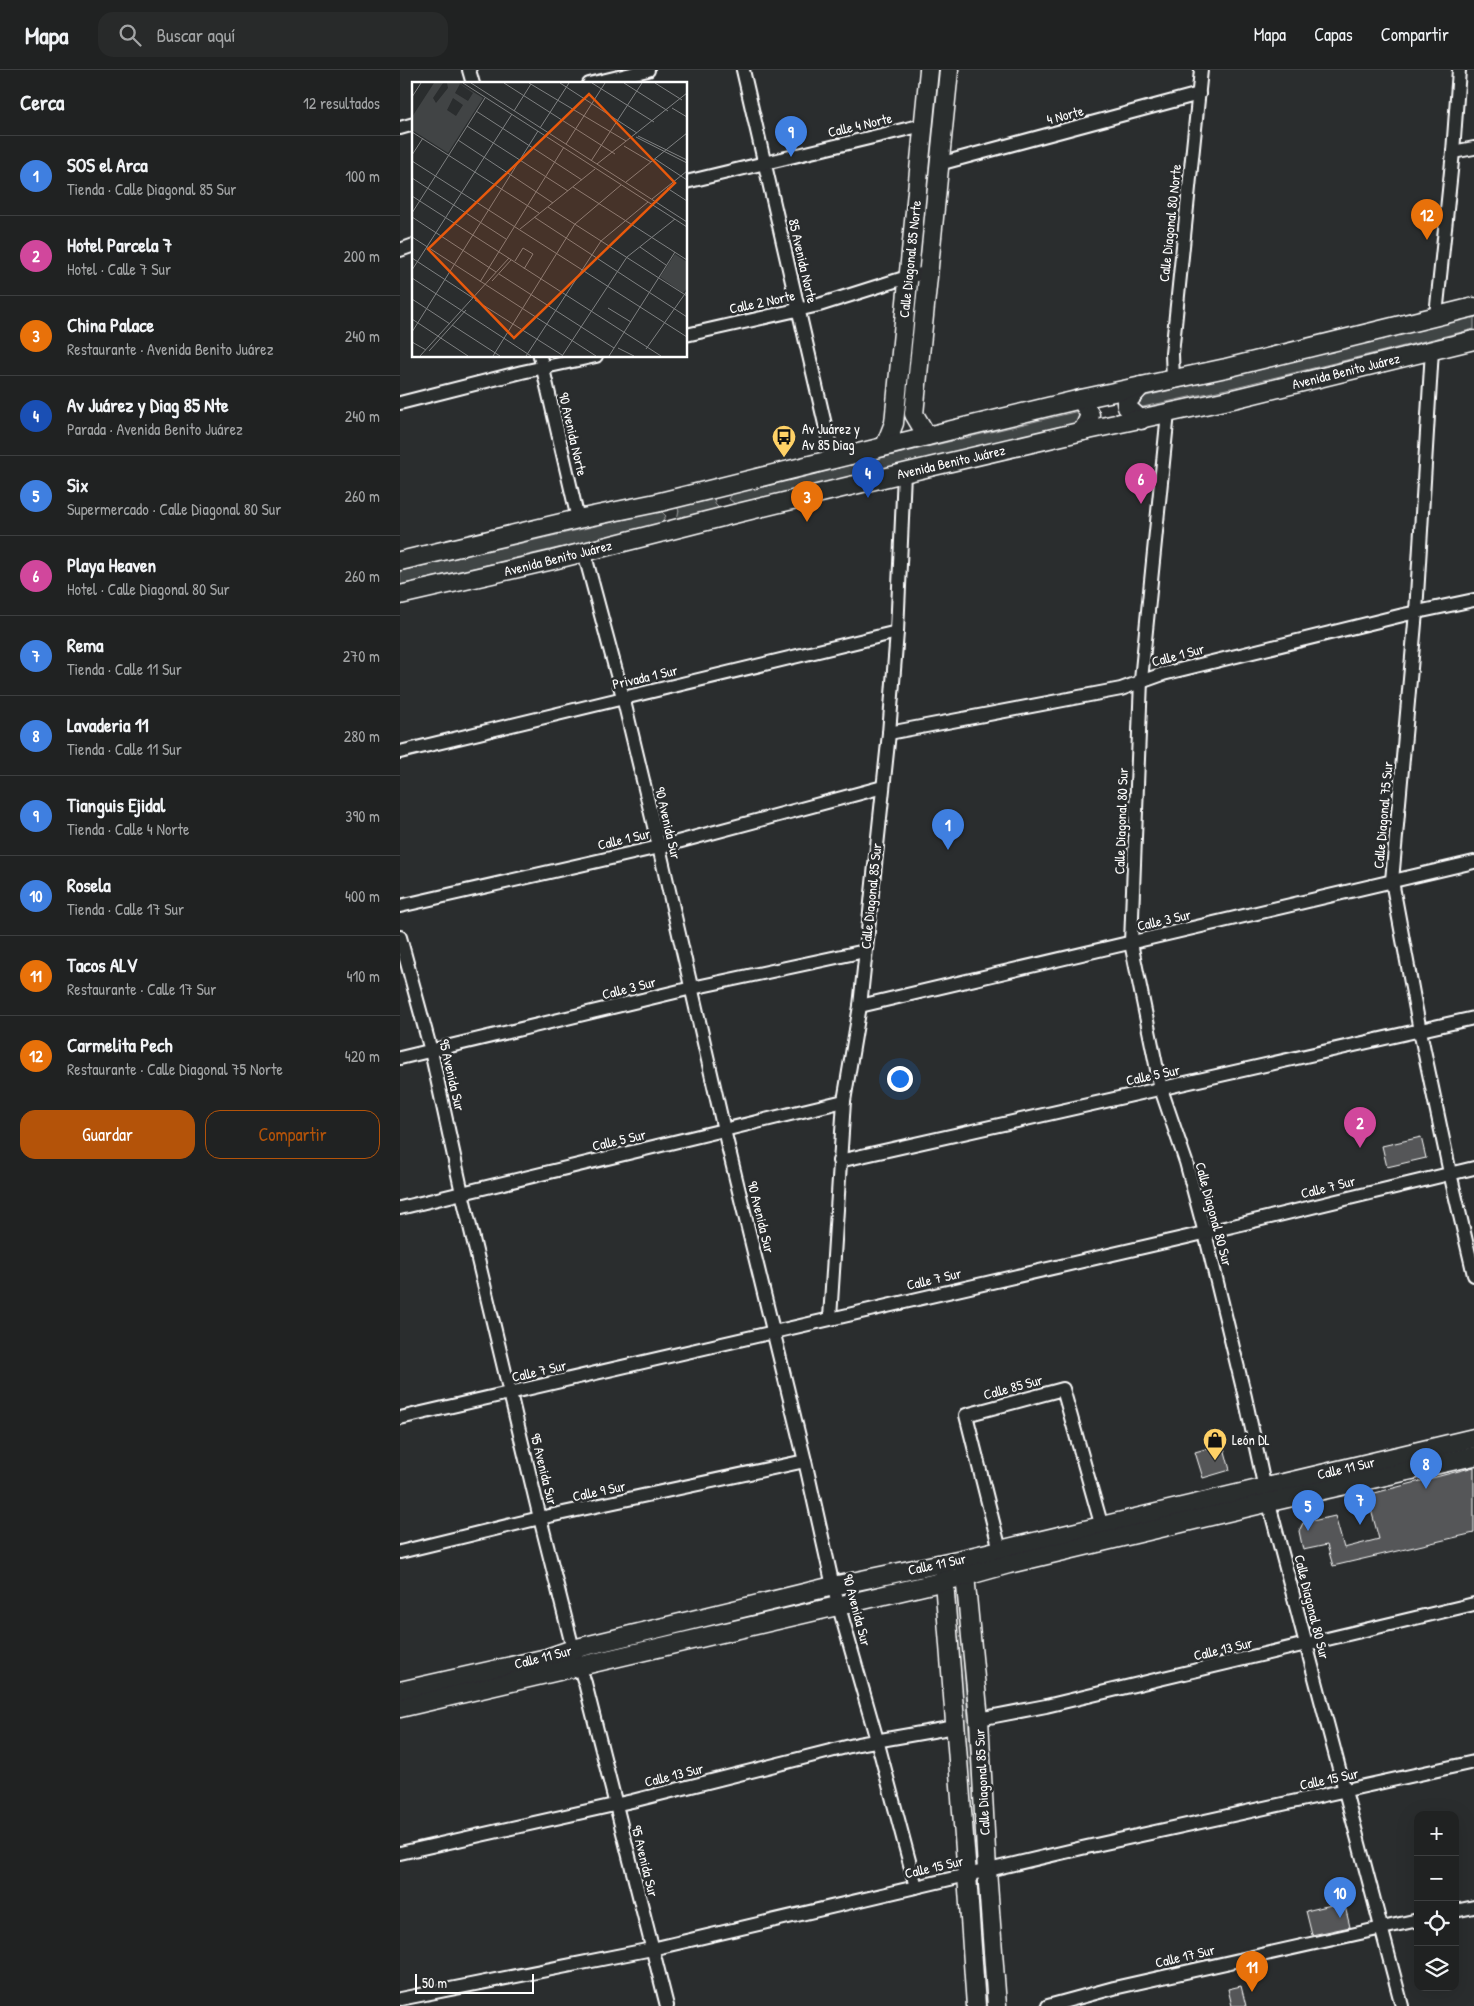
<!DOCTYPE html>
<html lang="es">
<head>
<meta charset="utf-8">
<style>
  :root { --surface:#202222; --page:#282a2a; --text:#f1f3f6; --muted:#a2a4a5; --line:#3d3f40; --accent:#b45309 }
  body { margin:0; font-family:"Patrick Hand",sans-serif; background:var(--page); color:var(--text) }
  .controls { position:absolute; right:15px; bottom:15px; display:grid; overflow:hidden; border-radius:10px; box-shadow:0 5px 20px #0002 }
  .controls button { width:45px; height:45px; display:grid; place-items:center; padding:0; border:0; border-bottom:1px solid var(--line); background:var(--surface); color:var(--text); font:25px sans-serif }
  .scale { position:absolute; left:15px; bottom:12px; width:119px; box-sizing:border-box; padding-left:5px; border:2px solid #fff; border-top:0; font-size:14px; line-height:18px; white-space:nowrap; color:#fff; -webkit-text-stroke:4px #2a2d2e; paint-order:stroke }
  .you { position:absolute; left:499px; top:1008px; width:18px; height:18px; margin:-12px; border:4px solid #fff; border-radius:50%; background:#1a73e8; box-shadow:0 0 0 8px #1a73e833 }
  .badge { display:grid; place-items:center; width:32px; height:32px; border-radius:50%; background:var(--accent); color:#fff; font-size:16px; font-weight:700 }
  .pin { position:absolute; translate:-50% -41px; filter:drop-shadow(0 1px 2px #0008) }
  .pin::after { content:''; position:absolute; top:26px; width:18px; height:15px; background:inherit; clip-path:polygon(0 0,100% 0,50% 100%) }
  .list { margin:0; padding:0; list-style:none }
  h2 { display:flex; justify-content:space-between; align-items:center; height:65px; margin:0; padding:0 20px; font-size:21px }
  h2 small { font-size:16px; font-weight:400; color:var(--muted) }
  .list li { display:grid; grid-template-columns:32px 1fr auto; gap:15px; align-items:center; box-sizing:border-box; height:80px; padding:0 20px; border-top:1px solid var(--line) }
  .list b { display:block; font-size:19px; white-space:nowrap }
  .list p { margin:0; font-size:16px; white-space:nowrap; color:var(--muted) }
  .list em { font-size:16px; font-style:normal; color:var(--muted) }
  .actions { display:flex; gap:10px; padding:15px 20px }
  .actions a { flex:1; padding:11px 0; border:1px solid var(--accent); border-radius:15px; text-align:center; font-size:18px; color:var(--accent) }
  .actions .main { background:var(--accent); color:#fff }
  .icon { flex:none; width:28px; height:28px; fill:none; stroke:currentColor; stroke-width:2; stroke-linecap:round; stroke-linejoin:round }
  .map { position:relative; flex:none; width:1074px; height:1936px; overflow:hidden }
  header { display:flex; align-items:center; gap:30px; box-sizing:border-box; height:70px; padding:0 25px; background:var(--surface); border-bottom:1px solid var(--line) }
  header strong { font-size:24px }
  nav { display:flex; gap:28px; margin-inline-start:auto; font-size:18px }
  .search { width:350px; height:45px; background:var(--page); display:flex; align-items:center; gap:12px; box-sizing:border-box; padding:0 18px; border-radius:15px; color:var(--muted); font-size:19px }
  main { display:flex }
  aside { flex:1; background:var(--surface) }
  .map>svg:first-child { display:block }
</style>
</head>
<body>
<header>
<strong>Mapa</strong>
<div class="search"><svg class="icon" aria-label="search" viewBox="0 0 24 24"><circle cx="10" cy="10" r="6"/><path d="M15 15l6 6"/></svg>Buscar aquí</div>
<nav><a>Mapa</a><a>Capas</a><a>Compartir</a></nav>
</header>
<main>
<aside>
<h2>Cerca<small>12 resultados</small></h2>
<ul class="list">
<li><span class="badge" style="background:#3f7fe0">1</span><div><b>SOS el Arca</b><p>Tienda · Calle Diagonal 85 Sur</p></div><em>100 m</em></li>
<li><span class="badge" style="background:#d1479c">2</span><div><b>Hotel Parcela 7</b><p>Hotel · Calle 7 Sur</p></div><em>200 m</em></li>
<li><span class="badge" style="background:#e8710a">3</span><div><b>China Palace</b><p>Restaurante · Avenida Benito Juárez</p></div><em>240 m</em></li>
<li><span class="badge" style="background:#1a4fb4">4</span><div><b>Av Juárez y Diag 85 Nte</b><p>Parada · Avenida Benito Juárez</p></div><em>240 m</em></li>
<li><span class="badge" style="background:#3f7fe0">5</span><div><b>Six</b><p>Supermercado · Calle Diagonal 80 Sur</p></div><em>260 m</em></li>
<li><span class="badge" style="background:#d1479c">6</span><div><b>Playa Heaven</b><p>Hotel · Calle Diagonal 80 Sur</p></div><em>260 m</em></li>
<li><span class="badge" style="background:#3f7fe0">7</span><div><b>Rema</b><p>Tienda · Calle 11 Sur</p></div><em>270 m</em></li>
<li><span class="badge" style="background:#3f7fe0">8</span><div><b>Lavaderia 11</b><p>Tienda · Calle 11 Sur</p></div><em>280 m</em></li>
<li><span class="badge" style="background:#3f7fe0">9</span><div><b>Tianguis Ejidal</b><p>Tienda · Calle 4 Norte</p></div><em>390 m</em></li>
<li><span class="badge" style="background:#3f7fe0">10</span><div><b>Rosela</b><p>Tienda · Calle 17 Sur</p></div><em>400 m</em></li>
<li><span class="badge" style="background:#e8710a">11</span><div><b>Tacos ALV</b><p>Restaurante · Calle 17 Sur</p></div><em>410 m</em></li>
<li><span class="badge" style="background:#e8710a">12</span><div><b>Carmelita Pech</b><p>Restaurante · Calle Diagonal 75 Norte</p></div><em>420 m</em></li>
</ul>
<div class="actions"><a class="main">Guardar</a><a>Compartir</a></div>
</aside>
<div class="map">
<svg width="1074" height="1936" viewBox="0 0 1074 1936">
  <rect width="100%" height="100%" fill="#2a2d2e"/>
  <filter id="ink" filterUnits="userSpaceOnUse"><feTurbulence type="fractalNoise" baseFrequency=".02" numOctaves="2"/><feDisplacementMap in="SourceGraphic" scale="10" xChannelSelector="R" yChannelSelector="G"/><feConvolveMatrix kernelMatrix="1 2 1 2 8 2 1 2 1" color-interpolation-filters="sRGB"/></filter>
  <g filter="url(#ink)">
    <g fill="#414445" stroke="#a0a2a2">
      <polygon points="535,0 541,0 522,192 516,196"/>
      <polygon points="1074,247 1074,259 831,318 738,338 736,336 738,328"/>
      <polygon points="679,341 685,345 680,352 335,434 329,429 333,423"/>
      <polygon points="314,426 315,434 319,438 277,449 279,440 276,436"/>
      <polygon points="261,441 266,446 260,454 0,515 0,501"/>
      <polygon points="557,1523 559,1527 578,1785 573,1788 554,1527"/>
      <polygon points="423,1527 424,1531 190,1586 191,1582"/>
      <polygon points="580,1818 588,1936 582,1936 574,1822"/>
    </g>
    <g fill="#555758" stroke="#fff">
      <polygon points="1021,1067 1026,1088 987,1097 982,1076"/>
      <polygon points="823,1374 830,1400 803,1408 795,1382"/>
      <polygon points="1074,1397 1074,1463 933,1496 927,1475 903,1480 899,1461 903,1453 935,1446 944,1478 979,1469 967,1425"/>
      <polygon points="944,1832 950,1857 912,1865 906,1841"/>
      <polygon points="841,1916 846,1936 832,1936 828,1919"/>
    </g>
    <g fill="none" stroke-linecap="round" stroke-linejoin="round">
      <defs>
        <g id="street">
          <polyline points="69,0 73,14"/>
          <polyline points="343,0 433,389"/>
          <polyline points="189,14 248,0"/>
          <polyline points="0,58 14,54"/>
          <polyline points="1053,82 1074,78"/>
          <polyline points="539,94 799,24"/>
          <polyline points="286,112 523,55"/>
          <polyline points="0,180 14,175"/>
          <polyline points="1036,245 1053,82 1059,0"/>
          <polyline points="286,265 419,235 501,209 529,202"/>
          <polyline points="1032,280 1016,542 992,811 1020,961 1050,1103 1074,1205"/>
          <polyline points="140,286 178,449"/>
          <polyline points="773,309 772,284 801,0"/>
          <polyline points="0,333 122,302 196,286"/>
          <polyline points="768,343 741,610 731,873 761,1019 786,1092 805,1163 845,1327 865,1419 1002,1936"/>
          <polyline points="184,482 223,627 259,777 324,1060 405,1391 433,1516 477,1670 516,1817"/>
          <polyline points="489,663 721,619 763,604 1003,545 1074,530"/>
          <polyline points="0,682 497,562"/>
          <polyline points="0,836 259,777 483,717"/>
          <polyline points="0,867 31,981 62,1123 140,1448 173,1579 185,1613 267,1936"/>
          <polyline points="460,936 1074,792"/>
          <polyline points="0,988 292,918 465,881"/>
          <polyline points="439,1091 1074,948"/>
          <polyline points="0,1138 444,1031"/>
          <polyline points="430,1248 444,1031 460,936 489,663 497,562 504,403"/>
          <polyline points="0,1348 787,1167 1074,1098"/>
          <polyline points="600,1480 566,1345 663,1319 702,1457"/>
          <polyline points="0,1482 140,1448 405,1391"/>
          <polyline points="579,1649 646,1636 1074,1534"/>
          <polyline points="0,1783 232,1731 458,1674 555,1657"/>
          <polyline points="1055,1841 1074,1837"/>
          <polyline points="0,1929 252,1879 682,1778 1074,1692"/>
          <polyline points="648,1936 714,1918 1018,1850"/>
        </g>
        <g id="secondary">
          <polyline points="681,329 690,345 683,361"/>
          <polyline points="741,350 727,337 726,333 741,316"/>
          <polyline points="527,366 514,344 549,0"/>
          <polyline points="485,376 494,353 529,0"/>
          <polyline points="0,491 178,449 256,433 556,359 681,329 826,298 1074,237"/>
          <polyline points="0,525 153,490 334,444 504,403 683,361 833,329 1074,270"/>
          <polyline points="564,1495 579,1649 587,1800 597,1936"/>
          <polyline points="545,1502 544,1511 567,1805 576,1936"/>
          <polyline points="0,1621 147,1588 173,1579 433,1516 562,1489 1074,1368"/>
          <polyline points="0,1638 566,1506 609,1494 870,1432 1074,1386"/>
        </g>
      </defs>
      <use href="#street" stroke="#fff" stroke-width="16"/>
      <use href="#secondary" stroke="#fff" stroke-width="21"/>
      <use href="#street" stroke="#2a2d2e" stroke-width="12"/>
      <use href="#secondary" stroke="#2a2d2e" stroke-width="18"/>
    </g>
  </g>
  <defs>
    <symbol id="bus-pin" viewBox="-11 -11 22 30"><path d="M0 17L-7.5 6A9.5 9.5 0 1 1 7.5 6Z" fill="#ffd166" stroke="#2a2d2e"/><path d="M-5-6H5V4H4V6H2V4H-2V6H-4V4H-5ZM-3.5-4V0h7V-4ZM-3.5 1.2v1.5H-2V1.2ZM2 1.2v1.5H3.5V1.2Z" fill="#111"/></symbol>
    <symbol id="shop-pin" viewBox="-11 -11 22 30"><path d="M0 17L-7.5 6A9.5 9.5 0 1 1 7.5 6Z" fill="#ffd166" stroke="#2a2d2e"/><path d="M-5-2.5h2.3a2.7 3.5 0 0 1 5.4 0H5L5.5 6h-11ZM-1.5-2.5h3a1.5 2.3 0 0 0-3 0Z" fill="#111"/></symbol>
  </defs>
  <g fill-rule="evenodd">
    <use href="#bus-pin" x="370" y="353" width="28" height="38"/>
    <use href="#shop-pin" x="801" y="1356" width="28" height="38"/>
  </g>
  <g text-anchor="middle" stroke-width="5" stroke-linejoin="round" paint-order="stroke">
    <g font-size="14" fill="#fff" stroke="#2a2d2e">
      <text transform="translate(665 45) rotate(-15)" y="5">4 Norte</text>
      <text transform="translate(460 55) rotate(-13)" y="5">Calle 4 Norte</text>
      <text transform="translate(770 153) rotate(-84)" y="5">Calle Diagonal 80 Norte</text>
      <text transform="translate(510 189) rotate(-84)" y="5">Calle Diagonal 85 Norte</text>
      <text transform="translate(403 191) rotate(77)" y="5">85 Avenida Norte</text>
      <text transform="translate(362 232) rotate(-12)" y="5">Calle 2 Norte</text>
      <text transform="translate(946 301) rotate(-14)" y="5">Avenida Benito Juárez</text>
      <text transform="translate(173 364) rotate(77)" y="5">90 Avenida Norte</text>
      <text transform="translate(551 392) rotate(-13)" y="5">Avenida Benito Juárez</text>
      <text transform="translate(158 488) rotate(-14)" y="5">Avenida Benito Juárez</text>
      <text transform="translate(778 585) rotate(-15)" y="5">Calle 1 Sur</text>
      <text transform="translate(245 607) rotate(-13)" y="5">Privada 1 Sur</text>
      <text transform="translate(983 745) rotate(-85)" y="5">Calle Diagonal 75 Sur</text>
      <text transform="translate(721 751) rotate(-88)" y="5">Calle Diagonal 80 Sur</text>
      <text transform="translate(268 753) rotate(77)" y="5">90 Avenida Sur</text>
      <text transform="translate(224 769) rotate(-13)" y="5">Calle 1 Sur</text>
      <text transform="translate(471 826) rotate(-84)" y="5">Calle Diagonal 85 Sur</text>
      <text transform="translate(764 850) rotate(-13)" y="5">Calle 3 Sur</text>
      <text transform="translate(229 918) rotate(-14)" y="5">Calle 3 Sur</text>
      <text transform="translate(52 1005) rotate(77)" y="5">95 Avenida Sur</text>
      <text transform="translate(753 1005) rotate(-12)" y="5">Calle 5 Sur</text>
      <text transform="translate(219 1070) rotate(-13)" y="5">Calle 5 Sur</text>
      <text transform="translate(928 1117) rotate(-14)" y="5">Calle 7 Sur</text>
      <text transform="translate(814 1144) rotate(75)" y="5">Calle Diagonal 80 Sur</text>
      <text transform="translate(361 1147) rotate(76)" y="5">90 Avenida Sur</text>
      <text transform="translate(534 1209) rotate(-13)" y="5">Calle 7 Sur</text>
      <text transform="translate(139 1301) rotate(-13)" y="5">Calle 7 Sur</text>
      <text transform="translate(613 1317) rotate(-15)" y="5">Calle 85 Sur</text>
      <text transform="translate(946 1398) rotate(-13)" y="5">Calle 11 Sur</text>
      <text transform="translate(144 1399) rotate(76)" y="5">95 Avenida Sur</text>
      <text transform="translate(199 1421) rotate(-12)" y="5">Calle 9 Sur</text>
      <text transform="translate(537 1494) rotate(-12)" y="5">Calle 11 Sur</text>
      <text transform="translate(912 1537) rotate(76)" y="5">Calle Diagonal 80 Sur</text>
      <text transform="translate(457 1540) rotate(75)" y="5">90 Avenida Sur</text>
      <text transform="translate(823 1579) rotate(-13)" y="5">Calle 13 Sur</text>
      <text transform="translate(143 1587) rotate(-14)" y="5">Calle 11 Sur</text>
      <text transform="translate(274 1705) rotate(-14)" y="5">Calle 13 Sur</text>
      <text transform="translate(929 1709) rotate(-12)" y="5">Calle 15 Sur</text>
      <text transform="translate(582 1712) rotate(-93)" y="5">Calle Diagonal 85 Sur</text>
      <text transform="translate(245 1791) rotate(76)" y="5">95 Avenida Sur</text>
      <text transform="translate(534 1797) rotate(-13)" y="5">Calle 15 Sur</text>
      <text transform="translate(785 1886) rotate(-13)" y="5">Calle 17 Sur</text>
    </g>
    <g font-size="14" fill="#fff" stroke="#2a2d2e" text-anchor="start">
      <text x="402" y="364">Av Juárez y<tspan x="402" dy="16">Av 85 Diag</tspan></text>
      <text x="832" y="1375">León DL</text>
    </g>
  </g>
  <g transform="translate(12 12)">
    <rect width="275" height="275" fill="#2a2d2e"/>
    <path d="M22 1H31L21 16 24 21 36 6 35 1H47L71 16 36 71 0 48V35ZM48 2 61 11 56 19 43 11ZM41 16 51 23 44 34 35 28ZM263 172 275 180V206L271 211 248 195Z" fill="#414445" fill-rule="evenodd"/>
    <path fill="none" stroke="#7f8182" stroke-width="1" d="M51 1 275 145M59 1 275 140M92 1 203 72M117 1 214 59M148 1 225 51M180 1 242 40M212 1 256 29M243 1 270 18M0 15 9 1M260 26 275 35M64 29 170 98M102 29 119 2M55 44 156 109M128 46 157 1M0 50 127 131M226 54 275 78M224 55 275 81M46 58 141 121M154 62 193 1M212 64 239 80M0 73 11 56M243 77 275 98M0 79 275 255M179 79 230 1M185 82 275 11M0 96 94 157M214 100 275 51M161 105 275 178M255 106 275 119M0 114 249 274M240 117 275 89M136 125 275 214M0 131 73 16M0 135 84 190M122 135 275 235M108 147 183 87M0 155 184 274M228 165 254 183M0 176 61 216M103 179 111 166 121 172 112 187M0 188 100 32M87 192 202 266M0 196 119 274M80 199 99 178M68 200 152 65M0 217 38 242M63 218 150 273M196 226 219 240M0 237 56 274M40 243 88 274M0 250 126 49M0 260 14 268M206 266 222 274M234 267 275 209M17 269 54 228M8 274 97 176M81 274 163 142 209 103M114 274 189 159 236 120M150 274 215 175 263 137M197 274 263 170"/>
    <path fill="#e8590c" fill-opacity="0.15" stroke="#e8590c" stroke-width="2.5" d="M177 12 263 101 102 256 16 167Z"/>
    <rect width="275" height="275" fill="none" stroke="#fff" stroke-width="2.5"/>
  </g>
</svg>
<div class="controls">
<button>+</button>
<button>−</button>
<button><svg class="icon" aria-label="locate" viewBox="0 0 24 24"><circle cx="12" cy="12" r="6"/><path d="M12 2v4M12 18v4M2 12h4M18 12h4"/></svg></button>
<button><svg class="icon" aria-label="layers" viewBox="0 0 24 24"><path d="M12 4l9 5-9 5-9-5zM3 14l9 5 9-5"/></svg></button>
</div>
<div class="scale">50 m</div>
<div class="you"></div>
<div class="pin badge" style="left:548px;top:780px;background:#3f7fe0">1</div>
<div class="pin badge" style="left:960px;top:1078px;background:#d1479c">2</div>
<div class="pin badge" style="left:407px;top:452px;background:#e8710a">3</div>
<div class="pin badge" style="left:468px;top:428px;background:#1a4fb4">4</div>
<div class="pin badge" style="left:908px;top:1461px;background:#3f7fe0">5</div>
<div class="pin badge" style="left:741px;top:434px;background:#d1479c">6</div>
<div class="pin badge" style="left:960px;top:1455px;background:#3f7fe0">7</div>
<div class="pin badge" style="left:1026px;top:1419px;background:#3f7fe0">8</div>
<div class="pin badge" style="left:391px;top:87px;background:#3f7fe0">9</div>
<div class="pin badge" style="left:940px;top:1848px;background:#3f7fe0">10</div>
<div class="pin badge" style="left:852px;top:1922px;background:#e8710a">11</div>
<div class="pin badge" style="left:1027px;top:170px;background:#e8710a">12</div>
</div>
</main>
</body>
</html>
